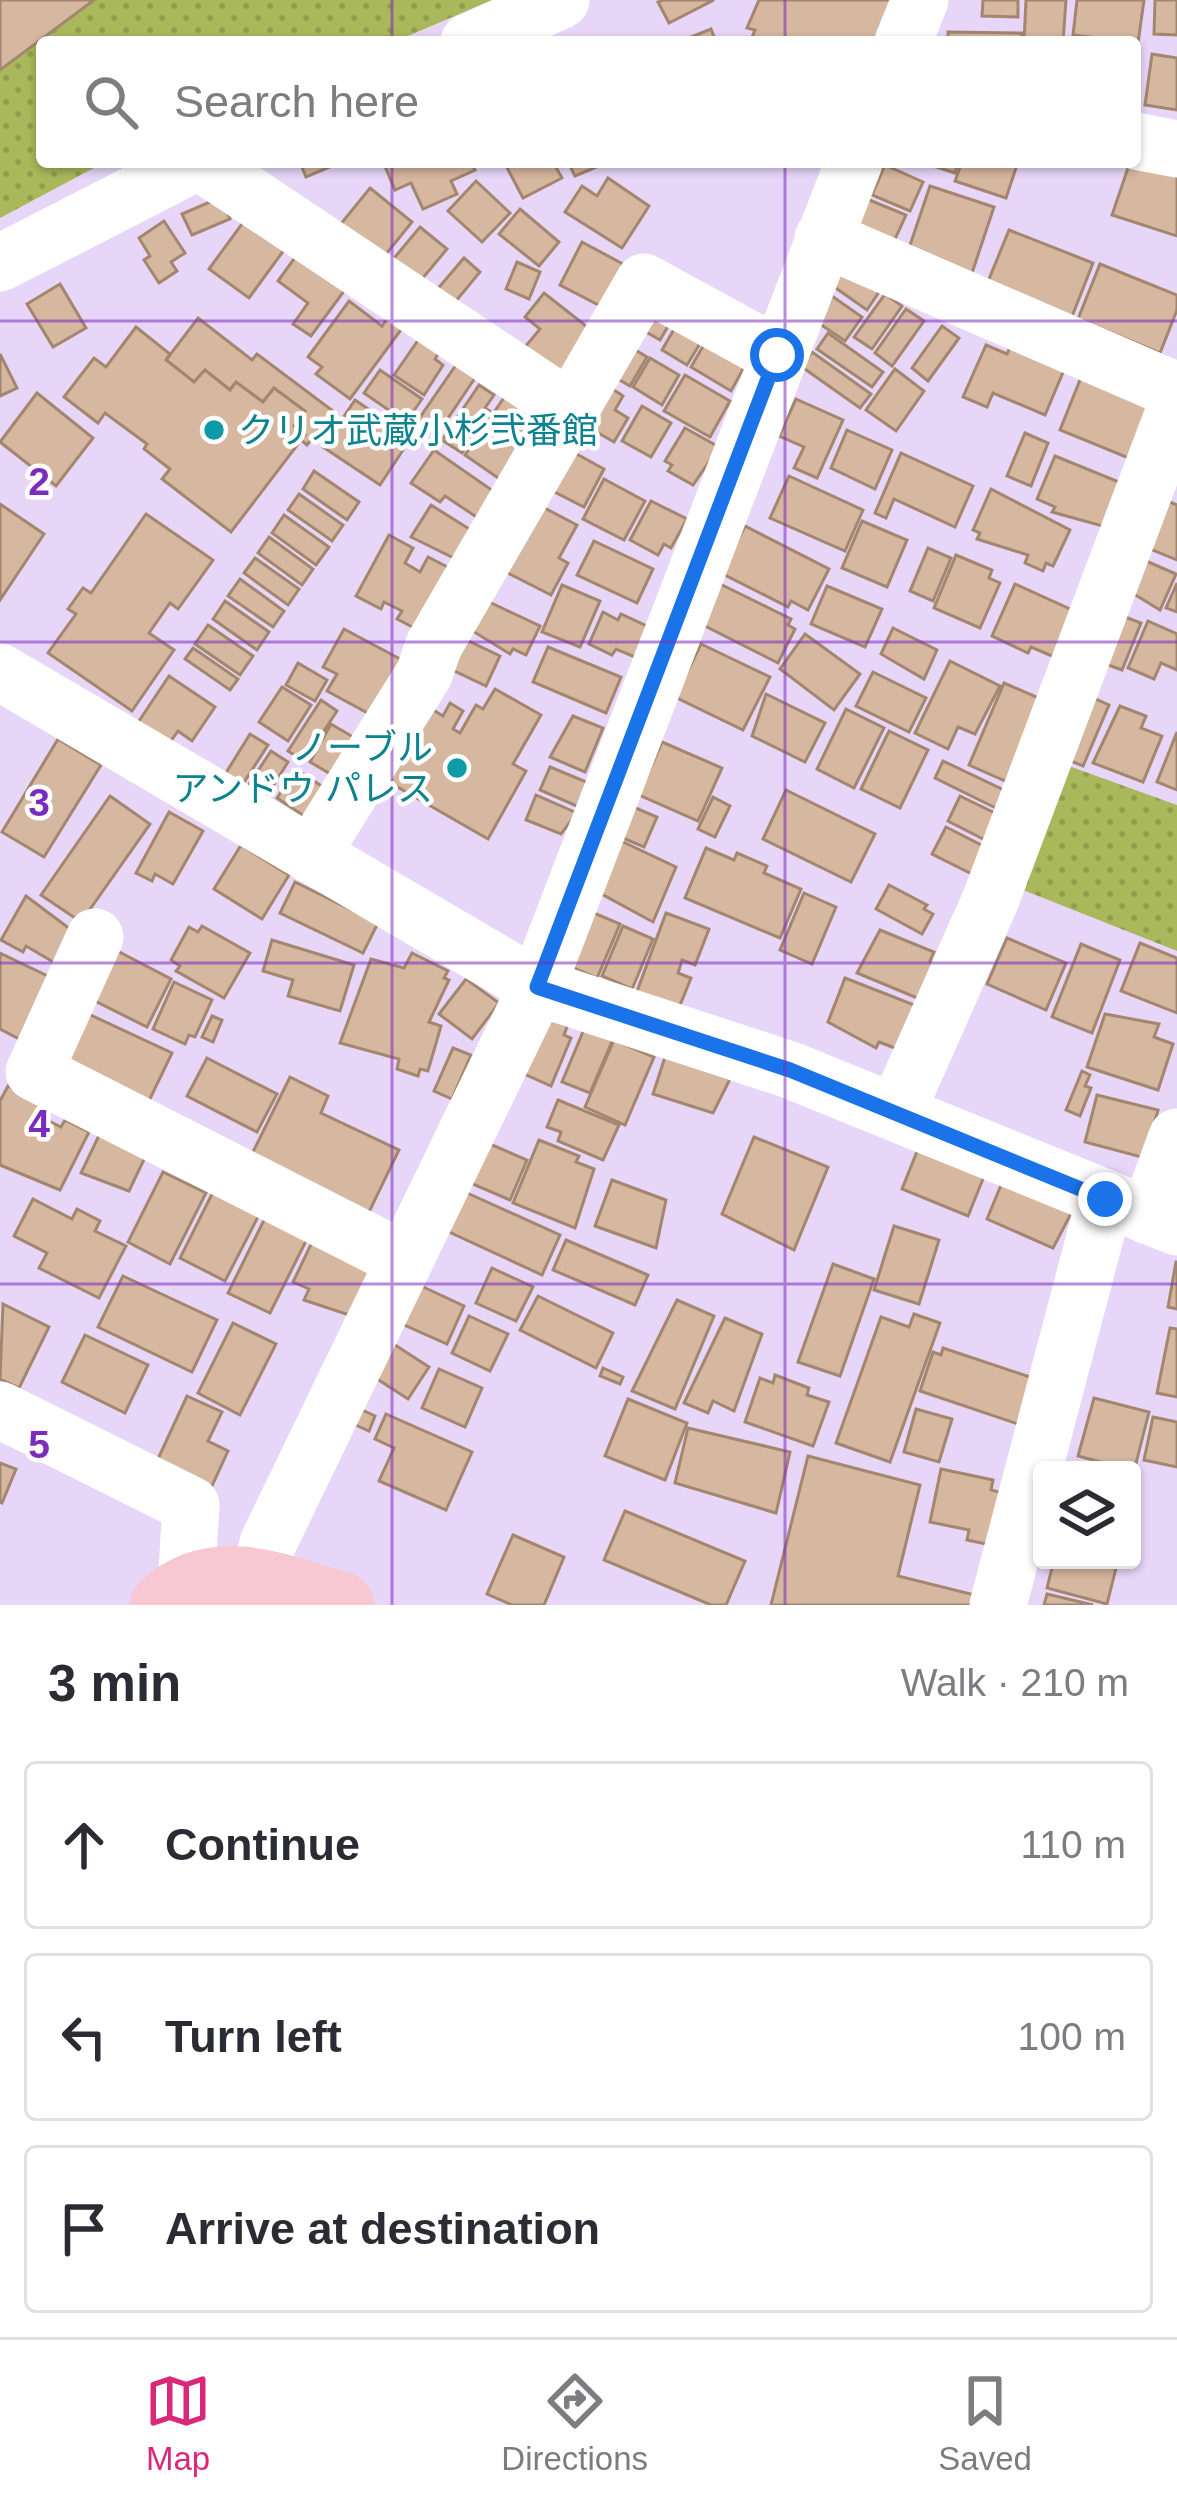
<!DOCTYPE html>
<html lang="en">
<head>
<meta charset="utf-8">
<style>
  :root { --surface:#fff; --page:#f2f2f3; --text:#2b2b33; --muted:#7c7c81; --line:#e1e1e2; --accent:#db2777 }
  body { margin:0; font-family:Helvetica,"Noto Sans JP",sans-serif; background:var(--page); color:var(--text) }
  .controls { position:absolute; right:36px; bottom:36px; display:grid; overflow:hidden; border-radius:12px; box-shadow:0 3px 9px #0004 }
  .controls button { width:108px; height:108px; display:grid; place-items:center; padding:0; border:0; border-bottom:3px solid var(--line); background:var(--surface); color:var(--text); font:60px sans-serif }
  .stop { position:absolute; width:36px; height:36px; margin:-27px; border:9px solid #1a73e8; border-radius:50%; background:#fff }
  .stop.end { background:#1a73e8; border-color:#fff; box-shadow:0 3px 12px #0008 }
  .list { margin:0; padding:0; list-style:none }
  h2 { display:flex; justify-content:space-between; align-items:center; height:156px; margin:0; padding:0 48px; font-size:51px }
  h2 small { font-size:39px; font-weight:400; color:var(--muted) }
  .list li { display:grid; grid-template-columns:78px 1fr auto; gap:36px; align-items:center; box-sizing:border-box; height:168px; margin:0 24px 24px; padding:0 24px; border:3px solid var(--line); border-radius:12px }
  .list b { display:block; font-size:45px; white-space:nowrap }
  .list em { font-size:39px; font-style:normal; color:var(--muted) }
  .icon { flex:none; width:66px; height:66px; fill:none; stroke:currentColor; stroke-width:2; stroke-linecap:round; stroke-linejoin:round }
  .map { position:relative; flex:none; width:1177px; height:1605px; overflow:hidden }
  .search { position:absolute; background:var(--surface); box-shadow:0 3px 9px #0004; left:36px; right:36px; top:36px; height:132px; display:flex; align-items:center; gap:30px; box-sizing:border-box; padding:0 42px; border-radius:12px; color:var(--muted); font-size:45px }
  .sheet { height:732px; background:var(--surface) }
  nav { display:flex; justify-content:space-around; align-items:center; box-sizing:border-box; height:168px; border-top:3px solid var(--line); background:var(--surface); font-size:33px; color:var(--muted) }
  nav a { display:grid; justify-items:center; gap:6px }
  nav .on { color:var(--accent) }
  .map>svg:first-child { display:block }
</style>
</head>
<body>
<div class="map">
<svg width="1177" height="1605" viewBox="0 0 1177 1605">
  <defs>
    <pattern id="park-dots" width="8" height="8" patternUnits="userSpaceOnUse" patternTransform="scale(3)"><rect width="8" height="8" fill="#a8b85a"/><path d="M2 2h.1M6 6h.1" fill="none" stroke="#909d4e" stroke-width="1.8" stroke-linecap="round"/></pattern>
  </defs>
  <rect width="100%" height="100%" fill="#e8d6f8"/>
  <g fill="url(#park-dots)">
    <polygon points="0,0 492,0 394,42 42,42 42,162 105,162 0,218"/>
    <polygon points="1055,761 1177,805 1177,951 1003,882"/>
  </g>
  <g fill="#d6b79f" stroke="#a3866e" stroke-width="3">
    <polygon points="0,0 94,0 0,70"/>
    <polygon points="663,0 714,0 669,23 658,2"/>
    <polygon points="759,0 893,0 875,42 750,42 755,30 747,28"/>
    <polygon points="983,0 1018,0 1018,17 982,16"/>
    <polygon points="1026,0 1066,0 1063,42 1024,42"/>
    <polygon points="1077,0 1144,0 1138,43 1073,35"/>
    <polygon points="1155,0 1177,0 1177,35 1154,34"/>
    <polygon points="711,29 716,42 679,42"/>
    <polygon points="948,32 1022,33 1021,42 948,42"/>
    <polygon points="1152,54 1177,58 1177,110 1145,105"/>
    <polygon points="300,162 341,162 306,177"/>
    <polygon points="471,162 475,170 451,181 457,194 423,209 411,183 395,190 384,164"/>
    <polygon points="504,162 553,162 562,178 523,198"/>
    <polygon points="568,162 608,162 575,176"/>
    <polygon points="921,162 958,162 955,173"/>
    <polygon points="962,162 1018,162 1006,198 955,181"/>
    <polygon points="1130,162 1177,176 1177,236 1112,215"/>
    <polygon points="885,165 923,182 910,211 872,195"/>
    <polygon points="608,178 649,206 622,248 565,212 582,186 597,196"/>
    <polygon points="476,181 510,213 482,242 448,211"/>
    <polygon points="930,186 994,207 970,279 906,257"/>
    <polygon points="370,188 412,222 382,259 340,225"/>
    <polygon points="221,197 230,219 192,235 182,214"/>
    <polygon points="867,199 906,215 890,250 853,234"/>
    <polygon points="520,209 559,242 539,266 499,234"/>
    <polygon points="164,221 185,253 171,262 177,271 159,283 144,260 150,256 139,238"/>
    <polygon points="244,221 284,250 249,298 209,269"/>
    <polygon points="420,227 447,249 417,285 390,263"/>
    <polygon points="1009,230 1093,263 1071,319 987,284"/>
    <polygon points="582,242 636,271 614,313 560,285"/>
    <polygon points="299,252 347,287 311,336 293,324 308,303 278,281"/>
    <polygon points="464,258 480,272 446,313 429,299"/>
    <polygon points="517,262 540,272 529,299 506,289"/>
    <polygon points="1100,264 1177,295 1177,310 1160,353 1078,319"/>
    <polygon points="842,266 879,292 867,310 830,284"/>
    <polygon points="60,284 86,328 53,347 27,304"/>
    <polygon points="544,293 595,333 562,376 525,347 540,329 525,317"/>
    <polygon points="829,294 862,317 845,341 817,322"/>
    <polygon points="885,294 902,306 872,349 854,337"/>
    <polygon points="349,301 382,326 392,312 406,323 350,399 316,374 322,367 308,357"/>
    <polygon points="906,309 924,321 892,366 875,353"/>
    <polygon points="677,311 660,340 632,324"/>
    <polygon points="684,312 710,327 687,365 662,350"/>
    <polygon points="198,318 252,360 257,354 333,411 307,445 301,440 305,435 294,426 305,411 274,388 263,402 236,382 230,390 205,370 194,382 166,360"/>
    <polygon points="942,326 959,338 928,381 912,368"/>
    <polygon points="136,327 170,354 166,360 194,382 205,370 230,390 236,382 263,402 274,388 305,411 294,426 305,435 231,532 162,479 170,469 144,449 147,444 105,413 98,423 64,397 94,358 106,367"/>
    <polygon points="713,329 752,353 731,391 691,367"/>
    <polygon points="828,333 883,372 872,387 817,349"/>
    <polygon points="421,336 441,349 435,359 443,365 424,395 394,375"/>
    <polygon points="619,340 647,357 630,386 602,370"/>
    <polygon points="986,345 1007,354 1010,347 1064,370 1045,415 993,393 987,407 963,397"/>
    <polygon points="812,352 871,394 860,408 802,367"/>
    <polygon points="0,354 17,388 0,396"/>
    <polygon points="650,358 679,375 662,405 633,387"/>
    <polygon points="456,365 475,378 436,436 416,423"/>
    <polygon points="1086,365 1158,407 1136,461 1060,430"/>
    <polygon points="895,369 924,391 896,431 866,410"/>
    <polygon points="380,370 422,399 406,422 364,393"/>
    <polygon points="685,375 730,401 710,437 664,411"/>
    <polygon points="605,384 623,396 615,410 628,418 614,442 576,420"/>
    <polygon points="479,385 494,395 485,408 491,412 462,453 442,440"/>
    <polygon points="37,393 93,438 56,486 0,442"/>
    <polygon points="505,396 541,421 501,480 465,455"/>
    <polygon points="796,399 843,420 817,478 794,468 804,447 779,436"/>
    <polygon points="355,400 411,438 380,485 323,447"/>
    <polygon points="642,406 671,423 651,457 622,441"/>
    <polygon points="685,428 719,447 693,485 668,471 672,465 665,461"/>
    <polygon points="847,430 892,450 875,489 831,468"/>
    <polygon points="1025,433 1048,443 1031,486 1007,476"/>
    <polygon points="564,447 604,469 584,507 543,486"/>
    <polygon points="434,450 496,493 478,518 445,496 440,502 411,483"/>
    <polygon points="901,453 973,486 955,527 894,499 886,518 875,513"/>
    <polygon points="1055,456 1124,484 1106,527 1052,512 1055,507 1037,499"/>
    <polygon points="314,471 359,502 347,520 303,489"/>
    <polygon points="789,476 863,510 845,551 770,518"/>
    <polygon points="604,479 645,501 624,540 583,519"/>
    <polygon points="991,489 1070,530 1053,566 1046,563 1043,571 1025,563 1028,555 977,539 980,533 973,530"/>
    <polygon points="299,494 343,525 332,541 288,510"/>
    <polygon points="1158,497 1177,505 1177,560 1140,545"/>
    <polygon points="651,501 687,519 671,548 664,544 658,555 630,540"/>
    <polygon points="535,503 577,525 559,558 568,563 551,595 500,569"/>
    <polygon points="0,504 44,534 0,600"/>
    <polygon points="431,505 474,532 470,566 411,537"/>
    <polygon points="146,514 213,560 178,609 170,603 149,633 174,650 132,711 48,653 76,614 68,609 83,588 91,593"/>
    <polygon points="284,515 329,547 316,565 272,533"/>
    <polygon points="862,521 907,540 887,587 842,568"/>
    <polygon points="745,526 829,569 808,610 791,601 788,607 721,573"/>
    <polygon points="389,535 413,548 405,563 420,572 428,557 457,572 424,633 397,619 402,611 384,602 381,609 356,596"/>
    <polygon points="269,537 313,569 302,585 258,553"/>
    <polygon points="594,541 653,569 637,603 577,575"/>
    <polygon points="928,548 951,558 933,601 910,591"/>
    <polygon points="956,555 992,570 989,578 1000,583 980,628 934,608"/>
    <polygon points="1137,557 1176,574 1160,610 1124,588"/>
    <polygon points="255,558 299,589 288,605 244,573"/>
    <polygon points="240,579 284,611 273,627 228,596"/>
    <polygon points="716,582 791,619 788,625 795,629 778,663 703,625"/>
    <polygon points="1177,583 1177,612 1166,608"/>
    <polygon points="1015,584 1081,614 1059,659 1031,647 1028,653 992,636"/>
    <polygon points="562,585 600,601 580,647 542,632"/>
    <polygon points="827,586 882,609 865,647 811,624"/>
    <polygon points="485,600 540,626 526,655 513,649 510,654 471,630"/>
    <polygon points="225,601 269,632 257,650 213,619"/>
    <polygon points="1110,611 1141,623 1122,670 1100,662"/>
    <polygon points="603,612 618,620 621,614 649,627 635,657 616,649 612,655 589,644"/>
    <polygon points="1148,621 1177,634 1177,670 1161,663 1154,679 1128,668"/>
    <polygon points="208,625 253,656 240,675 195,644"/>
    <polygon points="893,628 937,650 924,679 881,654"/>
    <polygon points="344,629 404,661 373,716 327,691 337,674 323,667"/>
    <polygon points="805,634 860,674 834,710 780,669"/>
    <polygon points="458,636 500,656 486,686 444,666"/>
    <polygon points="701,644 770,677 743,730 675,697"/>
    <polygon points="548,647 621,677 606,713 533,682"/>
    <polygon points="193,648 238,679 230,690 185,659"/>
    <polygon points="950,661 1000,686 975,734 958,727 948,749 915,733"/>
    <polygon points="298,663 327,680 315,701 286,685"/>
    <polygon points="873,672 926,698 909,732 856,706"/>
    <polygon points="169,676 215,707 192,741 178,731 166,748 135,727"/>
    <polygon points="1004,683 1041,699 1012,784 969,765"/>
    <polygon points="282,687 311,705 288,741 259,722"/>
    <polygon points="495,689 541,715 513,764 526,771 488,839 387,781 430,708 443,716 450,703 463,711 453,729 460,733 476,705 483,709"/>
    <polygon points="766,694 825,723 805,762 752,736"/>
    <polygon points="1089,696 1109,705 1083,766 1059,756"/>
    <polygon points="321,700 337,711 304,761 288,751"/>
    <polygon points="1120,706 1146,716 1141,728 1162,736 1143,782 1093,763"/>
    <polygon points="846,709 884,728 854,788 817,769"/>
    <polygon points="573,716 603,728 585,772 550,757"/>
    <polygon points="331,724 365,744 344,782 310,762"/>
    <polygon points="889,731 928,750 900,808 861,789"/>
    <polygon points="1177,732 1177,790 1157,782"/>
    <polygon points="250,734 268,745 241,787 224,776"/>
    <polygon points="58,739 101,765 44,857 2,832"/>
    <polygon points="662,742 722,768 698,821 639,795"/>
    <polygon points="271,751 288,762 262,804 244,792"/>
    <polygon points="943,761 1008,792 1000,810 935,778"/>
    <polygon points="550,767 589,783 579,807 540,790"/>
    <polygon points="296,769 329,791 310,820 277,798"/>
    <polygon points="786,790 875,834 851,882 763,839"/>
    <polygon points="536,795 577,813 561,834 526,820"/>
    <polygon points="110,796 150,824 81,922 41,895"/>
    <polygon points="960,796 1005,818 993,844 948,821"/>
    <polygon points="713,797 730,806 715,837 698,829"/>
    <polygon points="631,806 657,817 644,847 618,836"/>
    <polygon points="169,812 203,831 173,884 155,874 152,881 136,873"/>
    <polygon points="946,827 991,850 978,877 932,854"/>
    <polygon points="619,840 676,867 653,922 596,891"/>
    <polygon points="241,845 289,875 262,919 214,889"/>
    <polygon points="706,848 734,860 737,853 767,866 764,873 801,889 780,938 685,898"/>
    <polygon points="295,882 378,923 363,953 280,913"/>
    <polygon points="889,885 927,905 924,909 933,914 922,934 876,909"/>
    <polygon points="804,893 836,907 812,964 780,950"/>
    <polygon points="26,896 78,935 60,966 26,946 23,952 1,940"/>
    <polygon points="587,910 620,924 597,978 565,964"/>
    <polygon points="666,913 709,929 695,965 682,960 678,973 691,978 678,1010 636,994"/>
    <polygon points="202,926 250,953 224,998 176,971 180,966 171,960 189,927 198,932"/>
    <polygon points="623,926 653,939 632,989 602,976"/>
    <polygon points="880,930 934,952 930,961 937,964 922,1000 857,973"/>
    <polygon points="1007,938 1066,963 1046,1010 987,984"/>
    <polygon points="272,940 354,965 340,1011 288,996 293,980 263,971"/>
    <polygon points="1140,943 1177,958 1177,1013 1121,991"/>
    <polygon points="104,944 171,979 147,1027 79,993"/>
    <polygon points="1081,944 1120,960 1092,1033 1052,1017"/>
    <polygon points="0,953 58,981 27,1043 0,1029"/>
    <polygon points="412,953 448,971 444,978 449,980 429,1022 441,1026 428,1071 420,1069 418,1076 397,1069 399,1059 340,1043 371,959 404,968"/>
    <polygon points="845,978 917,1006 900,1050 879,1042 876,1048 828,1022"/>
    <polygon points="466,979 499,1003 472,1039 439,1014"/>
    <polygon points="174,982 212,1000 195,1037 189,1035 185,1044 153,1029"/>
    <polygon points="82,1011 172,1053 149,1101 59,1058"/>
    <polygon points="1105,1014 1159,1024 1154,1037 1173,1044 1158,1090 1087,1067"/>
    <polygon points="212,1016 222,1020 213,1042 202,1037"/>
    <polygon points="549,1016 568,1024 564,1035 571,1038 551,1086 522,1073"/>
    <polygon points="585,1027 613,1039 590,1093 562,1082"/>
    <polygon points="614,1040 654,1057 625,1125 585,1107"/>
    <polygon points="453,1048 471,1055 452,1099 434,1091"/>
    <polygon points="665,1057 730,1079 713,1113 653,1094"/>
    <polygon points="207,1058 277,1094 257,1132 187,1096"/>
    <polygon points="1082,1071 1090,1075 1085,1086 1091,1088 1080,1116 1066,1110"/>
    <polygon points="290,1077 328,1096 321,1113 399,1150 369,1212 251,1156"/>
    <polygon points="8,1086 47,1106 41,1117 61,1127 65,1120 89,1132 60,1190 0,1165 0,1101"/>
    <polygon points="1097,1095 1158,1110 1145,1158 1085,1142"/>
    <polygon points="558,1100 619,1125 603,1160 558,1141 561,1132 547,1127"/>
    <polygon points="103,1127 149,1149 129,1191 81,1173"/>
    <polygon points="754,1137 828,1167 794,1250 722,1214"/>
    <polygon points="539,1140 579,1156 576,1162 594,1169 575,1228 513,1203"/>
    <polygon points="485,1142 527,1160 510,1200 468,1182"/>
    <polygon points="918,1149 987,1169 968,1216 902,1189"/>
    <polygon points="163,1172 206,1193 170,1264 128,1242"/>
    <polygon points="1004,1178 1074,1208 1053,1248 987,1219"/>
    <polygon points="612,1180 666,1200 656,1248 595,1226"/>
    <polygon points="216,1186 262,1209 225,1281 180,1258"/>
    <polygon points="465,1192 560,1235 542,1275 447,1231"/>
    <polygon points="33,1199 72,1219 77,1209 100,1221 95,1231 126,1246 99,1298 39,1268 47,1253 14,1236"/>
    <polygon points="267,1214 309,1235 270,1313 228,1293"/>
    <polygon points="894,1226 939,1240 919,1304 874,1290"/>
    <polygon points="316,1234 377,1262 352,1316 304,1300 309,1289 293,1282"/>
    <polygon points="566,1240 648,1275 635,1305 553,1270"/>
    <polygon points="1176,1262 1177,1262 1177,1309 1168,1307"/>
    <polygon points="833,1264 874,1279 840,1376 798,1362"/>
    <polygon points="492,1268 533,1287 516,1321 476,1303"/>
    <polygon points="123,1276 217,1320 192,1372 98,1327"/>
    <polygon points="419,1285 464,1306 447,1344 402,1324"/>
    <polygon points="538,1296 613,1333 596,1368 520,1330"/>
    <polygon points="677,1300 714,1316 675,1409 632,1391"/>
    <polygon points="3,1304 49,1327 19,1388 0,1379"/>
    <polygon points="914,1314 940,1323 890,1462 836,1443 881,1317 909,1327"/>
    <polygon points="469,1316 508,1334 490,1371 452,1353"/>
    <polygon points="725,1318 762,1334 734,1411 713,1401 708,1413 684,1403"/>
    <polygon points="233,1323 276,1344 240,1415 198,1393"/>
    <polygon points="1170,1328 1177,1329 1177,1397 1157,1393"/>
    <polygon points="85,1335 148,1365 125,1413 62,1382"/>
    <polygon points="392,1343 429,1367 408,1399 371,1375"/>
    <polygon points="943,1348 1039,1380 1024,1426 920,1391 933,1352 941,1355"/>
    <polygon points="603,1368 623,1377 620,1384 600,1376"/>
    <polygon points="439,1369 482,1388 465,1427 422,1408"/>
    <polygon points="775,1375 809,1388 807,1395 829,1402 813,1446 745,1422 760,1378 773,1383"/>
    <polygon points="187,1396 222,1412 208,1441 228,1451 206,1499 157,1461"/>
    <polygon points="1094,1398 1149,1412 1134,1471 1078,1456"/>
    <polygon points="628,1399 687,1423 665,1480 605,1456"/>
    <polygon points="356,1407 375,1416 369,1431 349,1422"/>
    <polygon points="916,1409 952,1419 939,1462 904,1452"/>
    <polygon points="386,1414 472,1452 446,1510 379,1481 394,1448 375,1439"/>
    <polygon points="1153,1417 1177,1422 1177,1467 1144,1460"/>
    <polygon points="688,1428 790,1452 776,1513 675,1483"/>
    <polygon points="808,1456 920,1485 898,1576 979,1596 977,1605 771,1605"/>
    <polygon points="0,1463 16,1469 2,1503 0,1502"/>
    <polygon points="941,1469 993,1480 991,1490 1007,1494 996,1546 967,1540 969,1530 930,1522"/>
    <polygon points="625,1511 745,1561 726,1605 711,1605 604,1560"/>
    <polygon points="513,1535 564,1557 544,1605 512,1605 487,1594"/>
    <polygon points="1054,1560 1118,1560 1107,1604 1047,1588"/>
    <polygon points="1047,1594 1093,1605 1044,1605"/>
  </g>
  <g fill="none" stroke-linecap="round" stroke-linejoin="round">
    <g stroke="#fff" stroke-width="57">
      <polyline points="469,42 561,0"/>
      <polyline points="903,42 920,0"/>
      <polyline points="1135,141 1177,149"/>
      <polyline points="200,162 570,409"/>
      <polyline points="823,238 1177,391"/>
      <polyline points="0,263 197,162"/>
      <polyline points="0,672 537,987 790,1070 1177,1227"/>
      <polyline points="311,855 424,674 434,645 644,282 777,355"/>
      <polyline points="95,937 34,1072 402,1259"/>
      <polyline points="897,1111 990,901 1177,404"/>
      <polyline points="1148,1216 1177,1137"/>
      <polyline points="0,1410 191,1505 186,1586"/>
      <polyline points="258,1582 268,1543 537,987 854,162"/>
      <polyline points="998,1605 1105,1199"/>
    </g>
    <path stroke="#f7c8d2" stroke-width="66" d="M163 1605C216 1557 280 1587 341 1605"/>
  </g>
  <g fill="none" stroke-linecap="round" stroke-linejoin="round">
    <polyline stroke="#1a73e8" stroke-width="15" points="777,355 537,987 790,1070 1105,1199"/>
  </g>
  <path fill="none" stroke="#7b2cbf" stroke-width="3" stroke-opacity="0.55" d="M392 0V42M785 0V42M392 162V1605M785 162V1605M0 321H1177M0 642H1177M0 963H1177M0 1284H1177"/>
  <g fill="#0f9aa8" stroke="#fff" stroke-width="4.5">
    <circle cx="214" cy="430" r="12"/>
    <circle cx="457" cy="768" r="12"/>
  </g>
  <g text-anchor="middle" stroke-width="9" stroke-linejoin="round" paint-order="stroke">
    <g font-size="36" fill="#0d838f" stroke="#fff" text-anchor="start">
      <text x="238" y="443">クリオ武蔵小杉弐番館</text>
      <text x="433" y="760" text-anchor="end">ノーブル<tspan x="433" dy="41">アンドウ パレス</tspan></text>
    </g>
  </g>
  <g font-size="39" text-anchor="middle" font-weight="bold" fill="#7b2cbf" stroke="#fff" stroke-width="9" stroke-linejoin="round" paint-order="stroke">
    <text x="39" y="495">2</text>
    <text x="39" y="816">3</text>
    <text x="39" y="1137">4</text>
    <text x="39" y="1458">5</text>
  </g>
</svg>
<div class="controls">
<button><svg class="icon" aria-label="layers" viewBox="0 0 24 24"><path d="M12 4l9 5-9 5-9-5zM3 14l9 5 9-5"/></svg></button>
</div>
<div class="stop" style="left:777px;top:355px"></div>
<div class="stop end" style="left:1105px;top:1199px"></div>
<div class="search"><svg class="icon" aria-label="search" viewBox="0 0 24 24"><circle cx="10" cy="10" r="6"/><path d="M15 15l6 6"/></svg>Search here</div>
</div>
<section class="sheet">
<h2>3 min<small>Walk · 210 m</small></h2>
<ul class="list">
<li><svg class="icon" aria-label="ahead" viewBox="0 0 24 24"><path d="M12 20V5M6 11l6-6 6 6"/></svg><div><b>Continue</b></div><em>110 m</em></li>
<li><svg class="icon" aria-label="left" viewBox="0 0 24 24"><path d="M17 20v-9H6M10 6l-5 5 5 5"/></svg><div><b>Turn left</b></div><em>100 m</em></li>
<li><svg class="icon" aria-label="arrive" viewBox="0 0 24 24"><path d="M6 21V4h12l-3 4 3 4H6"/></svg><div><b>Arrive at destination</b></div></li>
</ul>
</section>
<nav>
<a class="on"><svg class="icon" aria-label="map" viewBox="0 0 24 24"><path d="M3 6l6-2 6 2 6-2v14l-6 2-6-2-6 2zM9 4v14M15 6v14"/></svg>Map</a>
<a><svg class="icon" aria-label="directions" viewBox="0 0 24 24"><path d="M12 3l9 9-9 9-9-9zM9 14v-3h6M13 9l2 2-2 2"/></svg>Directions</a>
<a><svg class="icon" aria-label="saved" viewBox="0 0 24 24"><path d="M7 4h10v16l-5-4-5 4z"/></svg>Saved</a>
</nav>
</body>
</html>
